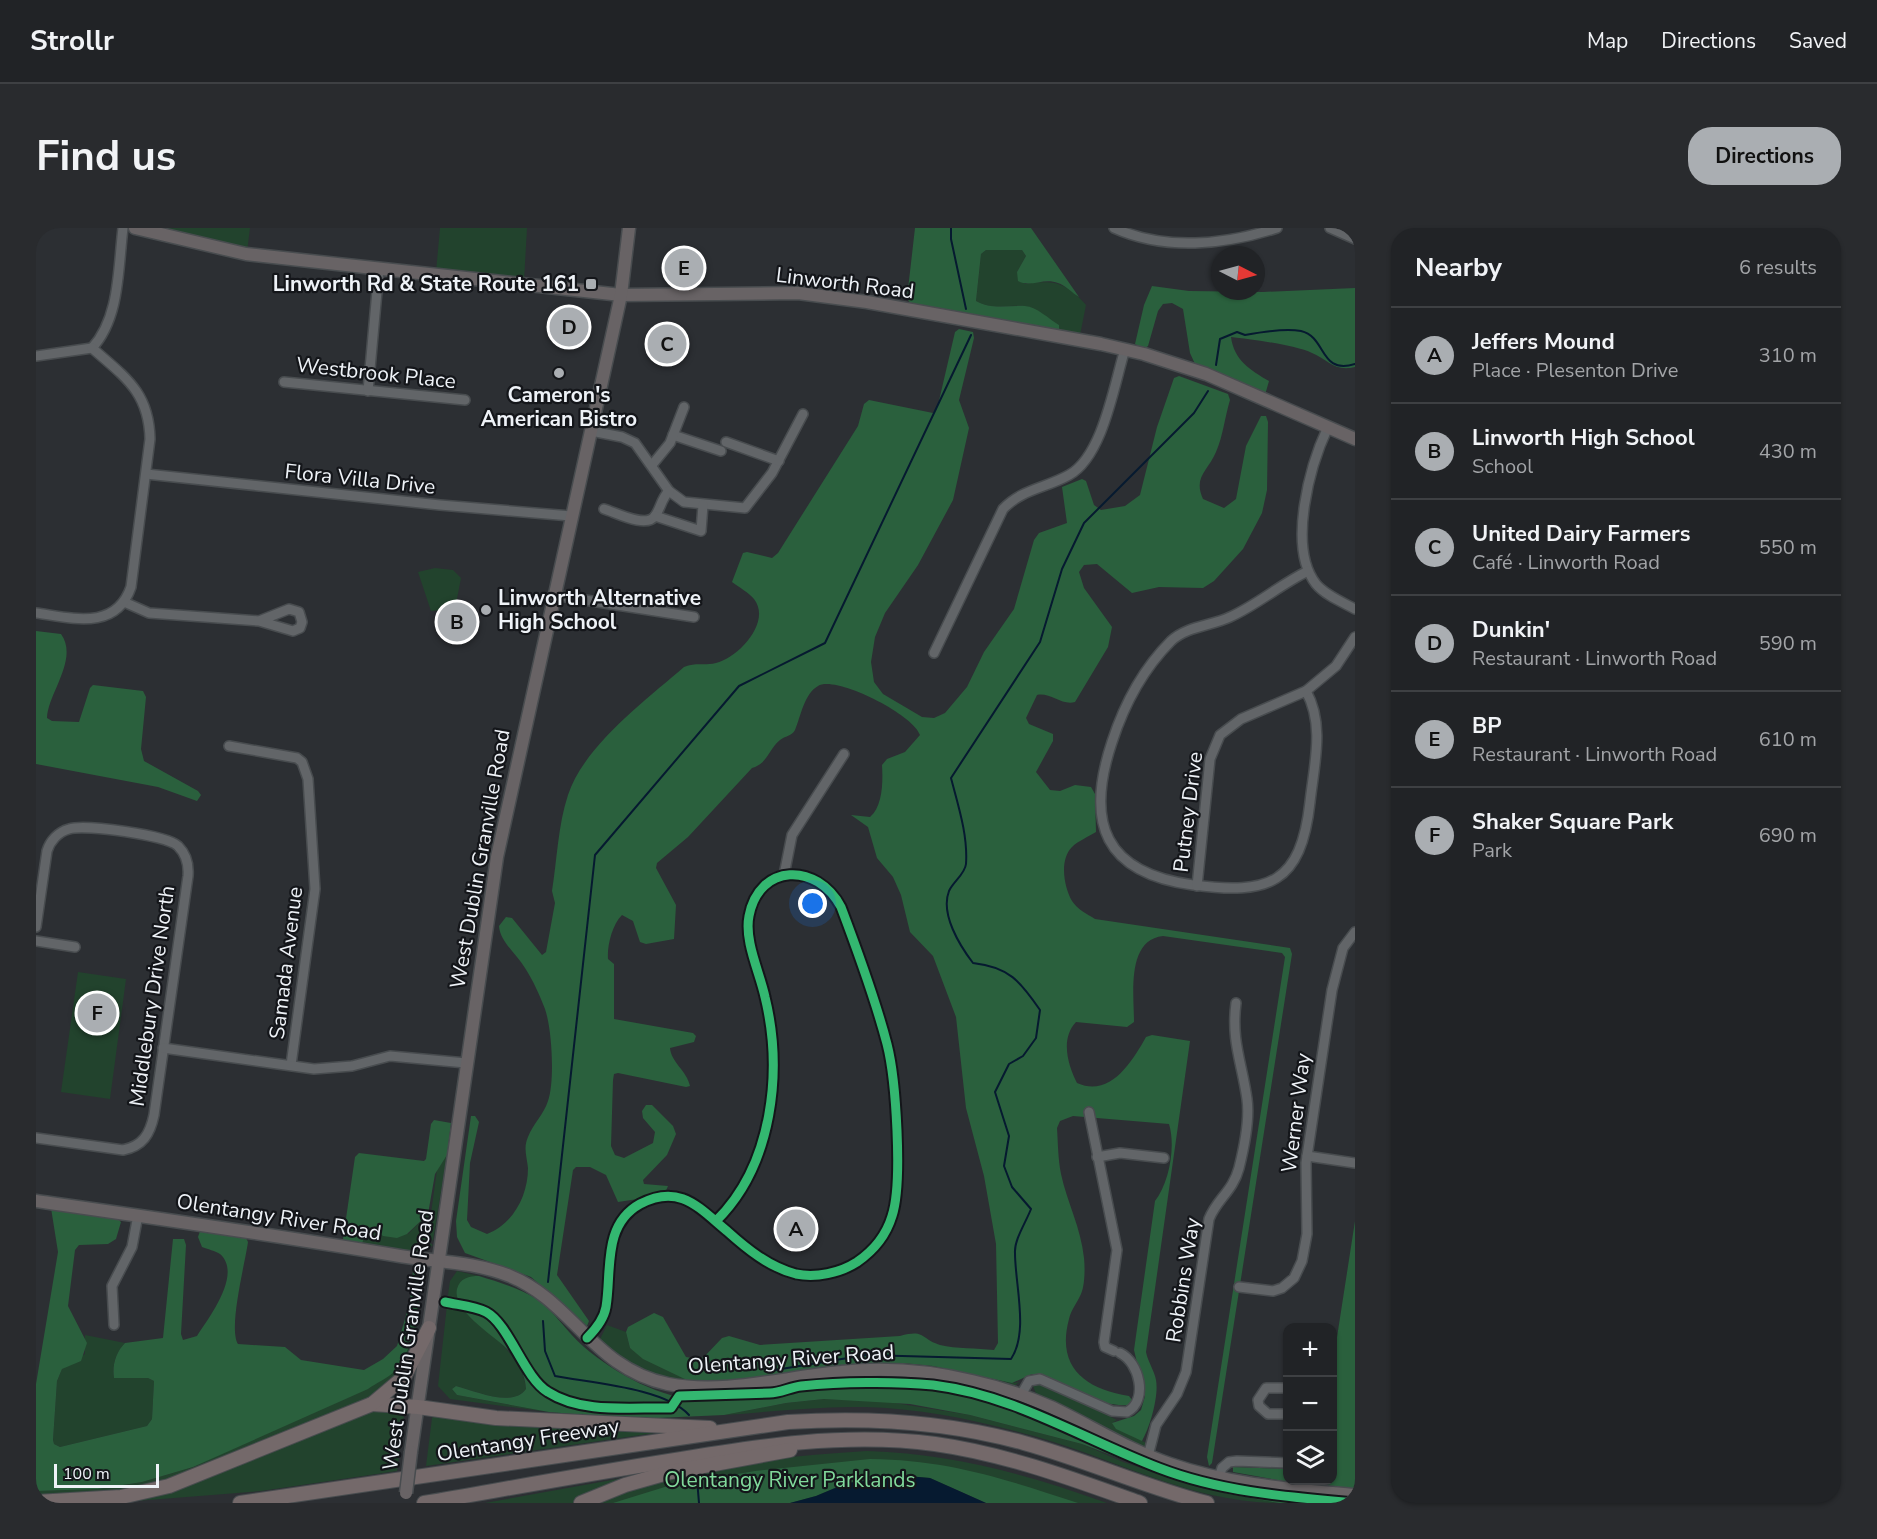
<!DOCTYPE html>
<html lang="en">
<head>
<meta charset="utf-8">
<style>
  :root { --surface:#212326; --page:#292b2e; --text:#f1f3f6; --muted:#a2a4a7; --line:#3e4043; --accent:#aaaeb2 }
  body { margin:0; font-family:"Nunito Sans",sans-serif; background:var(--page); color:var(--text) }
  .controls { position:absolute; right:18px; bottom:18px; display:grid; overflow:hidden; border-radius:12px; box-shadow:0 2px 4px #0004 }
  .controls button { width:54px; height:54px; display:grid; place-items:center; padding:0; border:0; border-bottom:2px solid var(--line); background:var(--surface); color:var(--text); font:30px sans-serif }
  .compass { position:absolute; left:1175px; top:18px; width:54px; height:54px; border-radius:50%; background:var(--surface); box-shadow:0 2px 4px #0004; rotate:96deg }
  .scale { position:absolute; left:18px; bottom:15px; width:105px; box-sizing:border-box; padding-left:6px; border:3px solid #eef2f7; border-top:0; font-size:16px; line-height:21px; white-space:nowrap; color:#eef2f7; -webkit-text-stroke:4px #14161a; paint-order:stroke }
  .you { position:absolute; left:777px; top:676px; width:21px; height:21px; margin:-15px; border:4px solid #fff; border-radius:50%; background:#1a73e8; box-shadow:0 0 0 9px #1a73e833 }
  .badge { display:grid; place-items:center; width:39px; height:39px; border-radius:50%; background:var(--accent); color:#111; font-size:20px; font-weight:700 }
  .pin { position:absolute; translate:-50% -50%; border:3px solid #fff; box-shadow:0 2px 6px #0006 }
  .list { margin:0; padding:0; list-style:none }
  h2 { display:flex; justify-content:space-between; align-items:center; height:78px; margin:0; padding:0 24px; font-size:26px }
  h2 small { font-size:20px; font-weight:400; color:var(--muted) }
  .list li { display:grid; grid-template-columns:39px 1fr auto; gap:18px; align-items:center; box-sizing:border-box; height:96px; padding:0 24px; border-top:2px solid var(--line) }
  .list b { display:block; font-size:22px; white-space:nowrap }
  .list p { margin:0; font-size:20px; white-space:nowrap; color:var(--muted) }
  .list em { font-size:20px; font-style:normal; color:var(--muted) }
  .icon { flex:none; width:33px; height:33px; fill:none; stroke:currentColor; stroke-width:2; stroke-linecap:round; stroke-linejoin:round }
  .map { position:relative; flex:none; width:1319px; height:1275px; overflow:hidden; border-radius:24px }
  header { display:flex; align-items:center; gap:36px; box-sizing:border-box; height:84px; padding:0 30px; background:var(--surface); border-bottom:2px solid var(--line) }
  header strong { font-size:28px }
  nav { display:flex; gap:33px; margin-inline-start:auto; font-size:21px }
  .intro { display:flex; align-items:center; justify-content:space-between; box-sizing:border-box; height:144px; padding:0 36px }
  h1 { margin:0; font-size:42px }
  .button { padding:15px 27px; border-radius:24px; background:var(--accent); color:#111; font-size:21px; font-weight:700 }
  main { display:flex; gap:36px; padding:0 36px }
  aside { flex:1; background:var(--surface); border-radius:24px; box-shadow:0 2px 4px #0004 }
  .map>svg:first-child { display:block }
</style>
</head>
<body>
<header>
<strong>Strollr</strong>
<nav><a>Map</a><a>Directions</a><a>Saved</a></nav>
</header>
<div class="intro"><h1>Find us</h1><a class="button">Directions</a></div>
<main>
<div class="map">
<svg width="1319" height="1275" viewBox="0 0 1319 1275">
  <rect width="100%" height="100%" fill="#2c2f33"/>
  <g fill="#22432d">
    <polygon points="112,0 214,0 211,24"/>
    <polygon points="404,0 491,0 488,53 400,44"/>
    <path d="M950 22H986L990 28 981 44 989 56C1018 52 1030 54 1050 77L1044 107 1023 102V97C1013 92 999 79 988 78 972 77 955 82 940 73L945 26Z"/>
    <polygon points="399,340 417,342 425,350 419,381 395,383 382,344"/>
    <polygon points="42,744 90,751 74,871 25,864"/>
    <polygon points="411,927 397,1013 392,1007 401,942"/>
    <path d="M392 986 390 1012 397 1017C382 1032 345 1019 326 1016L331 999 372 1006Z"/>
    <path d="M421 1043 443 1048H437L423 1076C447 1101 487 1126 490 1161 477 1180 439 1163 420 1158L416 1161 421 1167 513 1184 414 1171 402 1158 411 1077 422 1076 411 1074 414 1053Z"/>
    <path d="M382 1044 385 1057 377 1126 368 1143 339 1167 158 1246 90 1264 0 1268V1263L62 1261 106 1254 157 1239 358 1144C378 1116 385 1078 382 1044Z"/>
    <polygon points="571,1097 590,1104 594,1120 685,1153 814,1138 867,1135 897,1138 976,1155 983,1154 977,1159 892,1142 690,1155 649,1155 602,1142 563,1113"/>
    <path d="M49 1107 89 1115C80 1124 76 1137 78 1150H112L118 1153 116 1191 111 1198 24 1219 18 1216 17 1212 21 1153 26 1141 49 1126Z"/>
    <polygon points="863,1147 918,1154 1005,1180 1075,1217 997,1181 909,1158 829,1153 763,1157 738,1162 720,1162 806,1148"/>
    <polygon points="1004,1154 1081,1192 1076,1195 1110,1215 1108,1219 1101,1219 1001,1168 997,1158"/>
    <path d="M788 1171 840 1172 934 1187 1046 1216 1087 1234 1162 1259 1243 1275C1156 1275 1080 1231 998 1208 944 1193 885 1180 828 1179 781 1178 734 1184 688 1187L750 1175Z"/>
    <polygon points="339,1183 362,1184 368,1189 361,1243 225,1263 100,1273 100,1270"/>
    <polygon points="400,1187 528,1201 626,1204 390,1238 396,1190"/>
    <path d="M831 1223C918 1226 990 1246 1071 1275H950L920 1260 871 1248 754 1275H559C642 1240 742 1228 831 1223Z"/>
    <polygon points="598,1248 538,1275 449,1275"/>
  </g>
  <g fill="#2a603d">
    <path d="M879 0H995L1043 69C1036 65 1029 57 1022 55 1008 49 995 60 982 53L981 44 990 28 986 22H950L945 26 940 73C956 82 972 77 989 78 1001 79 1013 91 1023 97V102L874 75 871 70Z"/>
    <path d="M1116 58 1153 63 1227 64 1319 60V139C1299 144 1292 132 1276 125 1259 117 1214 111 1195 109 1198 132 1214 142 1233 153L1229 167 1159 136 1154 125 1147 81 1136 75 1127 76 1122 83 1112 118 1108 121 1099 116 1108 77Z"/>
    <path d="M923 101 937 104 938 110 923 172 933 200 917 272 882 337 849 385 839 409 835 434 838 454 847 466 886 489 898 490 909 485 931 459 948 424 978 381 998 312 1003 305 1031 295 1026 259 1046 251 1050 253 1058 277 1065 282 1089 278 1104 267 1121 199 1138 150 1143 148 1192 166 1194 172C1189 188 1187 208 1180 224 1172 243 1157 249 1167 271L1188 280 1200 271 1210 218 1225 188H1230L1232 194 1231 262 1226 285 1207 321 1178 353 1167 360 1123 359 1096 365 1061 336 1048 337 1043 344 1048 360 1076 399 1072 419 1039 474C1026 478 1014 464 1001 467L990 490 993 496 1017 506V513L1000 544 1014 562 1024 563 1039 557 1055 559 1059 566 1060 604C1052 609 1042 613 1036 619 1023 632 1028 659 1036 673 1041 681 1051 686 1059 691L1254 720 1256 726 1176 1235 1173 1238 1171 1229 1249 729 1246 725 1127 708C1090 712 1098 767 1098 794L1091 799 1040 794C1024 811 1032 837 1041 855 1074 870 1096 834 1110 809L1116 807 1154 813 1110 1124C1112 1134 1118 1142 1120 1152 1123 1168 1114 1199 1106 1213L1080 1201 1076 1195 1098 1188 1105 1182 1109 1168 1098 1122 1119 973C1133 955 1140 919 1133 896L1037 888 1024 893 1021 900C1022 915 1022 931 1025 946 1031 974 1045 1000 1048 1030 1049 1040 1049 1057 1045 1066 1041 1075 1035 1082 1033 1091 1020 1139 1049 1161 1093 1168L1096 1172 1093 1177C1062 1179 1034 1160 1007 1147L996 1146 976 1155 897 1138 867 1135 814 1138 685 1153 655 1154 607 1131 594 1120 590 1104 592 1099 618 1085 627 1089 650 1129 661 1131 668 1129 686 1110 693 1108 724 1117 864 1108C890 1101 884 1111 904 1117 920 1121 941 1120 958 1122L962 1115 960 1016 948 948 930 880 920 789 897 728 874 704 865 667 857 649 841 630 832 599 815 587 834 589C847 578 847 553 846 537L851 531 869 524 884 507C878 487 800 447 782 458 768 466 765 488 759 502 756 508 749 508 744 512 733 521 731 536 716 540L652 609 621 635 620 640 640 677 638 711 610 716 604 714 597 693 586 687C576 697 571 718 572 731L578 736V791L657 805 660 808 658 814 634 820C635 834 651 843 654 858L650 859 582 845 578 846 577 852 575 918 579 927 588 930 617 915 619 904 607 890 606 883 610 877H616L637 898 640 906 631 927 607 952 608 956 632 958 628 967 582 974 570 947 554 939H540L537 942 521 1047 553 1093 551 1098 495 1049 429 1025 421 1009 420 993 435 888H439L443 894 434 935 431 992 435 999 451 1006C477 996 492 968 492 940 491 929 487 920 492 909 497 896 508 886 512 873 519 853 516 801 509 781 504 768 497 752 489 740 481 726 464 714 463 698L470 689 476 690 506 727 510 724 519 675 516 663C521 632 522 597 532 567 548 518 610 472 648 439 660 434 668 438 680 435 702 430 736 394 718 371 713 365 703 359 696 354L707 325 711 324 736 330 742 325 822 198 828 176 833 172 897 185 902 177 919 104Z"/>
    <path d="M0 403 25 406C43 431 12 465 11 490L16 493 43 494 54 460 57 457 107 463 110 469 105 521 108 533 162 563 165 567 161 573 122 559 0 536Z"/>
    <polygon points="398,892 415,895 411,927 399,946 392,986 371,1006 361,1010 347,1008 338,1000 331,999 326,1016 310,1014 307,1011 319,929 323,925 388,933 390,931 395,896"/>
    <path d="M15 980 79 988 85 994 80 1011 72 1016 43 1017 39 1022 32 1078 51 1115 45 1133 26 1141 21 1153 17 1212 18 1216 24 1219 111 1198 116 1191 118 1153 112 1150H78C76 1137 80 1124 89 1115L127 1110 137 1011H148L150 1017 145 1106 147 1112 161 1108C172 1091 207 1046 184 1026 180 1023 171 1021 166 1019L162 1009 164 1003 210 1010 212 1014C209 1036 192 1100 202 1116L249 1119 265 1132 328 1142 347 1131 361 1118 374 1074 377 1042 382 1044C384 1074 380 1119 359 1143 352 1150 340 1155 332 1161L157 1239 106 1254 62 1261 0 1263V1156L22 1024Z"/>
    <polygon points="1319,993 1319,1261 1247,1253 1197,1244 1197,1239 1251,1241 1252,1252 1296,1252 1297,1135"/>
    <path d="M443 1048C462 1054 483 1060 499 1070 519 1083 530 1104 548 1119 581 1147 624 1170 668 1173 750 1165 834 1148 917 1163 946 1169 976 1176 1004 1188 1054 1210 1102 1237 1154 1253 1202 1267 1253 1270 1303 1275H1243L1192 1266 1138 1251 1046 1216 934 1187 874 1176 788 1171 750 1175 688 1187 599 1191 513 1184 421 1167 416 1161 420 1158C439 1163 477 1180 490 1161 489 1146 483 1135 473 1123 460 1108 416 1084 421 1061 424 1050 433 1048 443 1048Z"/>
    <path d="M834 1231C914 1232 968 1251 1042 1275H950L894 1250 871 1248 811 1255 780 1268 754 1275H577L632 1258 719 1243Z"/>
  </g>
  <polygon fill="#061a30" points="871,1248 894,1250 950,1275 754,1275 780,1268 811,1255"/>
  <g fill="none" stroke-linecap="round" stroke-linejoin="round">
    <g stroke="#061a30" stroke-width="2">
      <polyline points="915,0 915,11 930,81"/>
      <path d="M1180 137 1184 111 1201 104 1209 107C1225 104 1248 100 1265 103 1291 109 1283 147 1319 136"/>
      <polyline points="512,1054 559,627 703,458 789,415 935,107"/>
      <path d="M507 1093 509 1123 519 1148C555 1155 629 1160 653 1187"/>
      <path d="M733 1143 830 1127 975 1131C993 1104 979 1057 979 1025 978 1012 990 994 995 981L976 959 968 938 973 908 959 864 973 836 987 828 1000 810 1004 782C984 753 973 739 937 735 924 718 904 686 913 663 917 654 929 646 930 636 932 607 922 577 915 550L1004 414 1026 341 1048 295 1158 185 1172 163"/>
      <polyline points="661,1251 663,1275"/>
    </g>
    <defs>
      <g id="minor">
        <path d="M1078 0C1129 23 1189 17 1241 0"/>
        <polyline points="1294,0 1319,11"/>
        <path d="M56 120C84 90 82 40 87 0"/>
        <polyline points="0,128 56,120"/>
        <polyline points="248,154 429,172"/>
        <polyline points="332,163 343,41"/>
        <path d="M1292 199C1274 237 1251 319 1280 356 1289 367 1306 374 1319 381"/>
        <polyline points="555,203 586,209 599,215 633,263 648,274 709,280 736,245 767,186"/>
        <polyline points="637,207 685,223"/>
        <polyline points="690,214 743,233"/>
        <polyline points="616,237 634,215 648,179"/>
        <polyline points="110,246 404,277 535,288"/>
        <path d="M568 281C579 284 610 301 619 288 625 280 625 271 633 263"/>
        <polyline points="619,288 665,303 667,277"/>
        <polyline points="517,367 658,389"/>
        <polyline points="88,374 113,385 223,393 257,403 264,400 266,394 263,384 253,381 223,393"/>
        <path d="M0 385C36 390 80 403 95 359L114 211C113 164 89 149 56 120"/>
        <path d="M898 425 967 281C986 261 1010 260 1033 247 1067 228 1078 157 1089 121"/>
        <path d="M1270 463C1289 497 1278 537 1274 574 1265 656 1233 667 1157 657 1068 645 1049 595 1076 514 1088 477 1107 441 1135 413 1151 398 1175 398 1194 389 1221 377 1245 356 1272 343"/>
        <polyline points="193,518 261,530 266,534 272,551 279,661 255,837"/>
        <polyline points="748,647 756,607 808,526"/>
        <polyline points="1161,658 1174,531 1184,507 1205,491 1270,463 1300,438 1319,409"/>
        <path d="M0 699 11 623C14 613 22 604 33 601 49 596 130 607 142 618 150 626 153 636 152 648L118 887C114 906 107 918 87 922L0 910"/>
        <polyline points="0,713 39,719"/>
        <polyline points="127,820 278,841 316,838 354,828 430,835"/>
        <polyline points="1053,884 1081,1022 1068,1114 1069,1119 1078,1123"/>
        <polyline points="1271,928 1319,935"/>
        <polyline points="1061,929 1084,925 1128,930"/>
        <polyline points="1203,1059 1237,1063 1246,1060 1258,1050 1266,1033 1271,1006 1270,935 1296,762 1307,720 1319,704"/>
        <polyline points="78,1097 76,1058 96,1019 102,987"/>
        <path d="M551 1110C560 1101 568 1091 570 1079 576 1043 566 997 604 976 644 955 663 980 691 1003 711 1021 733 1039 760 1046 780 1050 804 1045 821 1034 837 1023 850 1008 856 988 867 955 860 851 851 816 839 770 822 724 805 679 781 634 723 635 713 688 708 713 724 745 729 769 747 843 737 937 680 993"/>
        <polyline points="1252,1160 1230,1160 1222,1172 1223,1178 1232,1186 1252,1186"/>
        <path d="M985 1167 993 1153 1004 1151 1076 1183 1091 1184C1113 1172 1103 1134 1084 1125"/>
        <path d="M1112 1228 1120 1197 1141 1166 1150 1144 1173 991C1181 971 1197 963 1203 940 1208 920 1214 892 1211 871 1206 835 1195 813 1200 775"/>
        <polyline points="1183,1250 1186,1240 1193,1234 1201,1233 1252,1235"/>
      </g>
      <g id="major">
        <polyline points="99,0 210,26 585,67 762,65 831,74 1065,116 1108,126 1170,146 1319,211"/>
        <path d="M0 973C119 990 239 1007 358 1027 397 1034 436 1033 474 1048 536 1073 558 1141 632 1156 689 1167 748 1149 805 1144 848 1139 894 1143 936 1153 963 1159 990 1168 1015 1179 1055 1198 1092 1222 1134 1236 1194 1257 1257 1261 1319 1267"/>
        <polyline points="375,1224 461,629 585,67 593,0"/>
      </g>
      <g id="highway">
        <polyline points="336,1176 382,1179 460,1190 674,1200"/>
        <polyline points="0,1274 85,1269 133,1258 336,1176 368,1149 393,1100"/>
        <path d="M204 1275 752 1194C832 1189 910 1193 988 1215 1050 1232 1109 1259 1171 1275"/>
        <path d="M388 1275C469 1261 551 1246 633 1233 721 1218 810 1204 899 1216 970 1226 1037 1251 1104 1275"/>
        <polyline points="545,1275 589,1257 635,1244 754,1222"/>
      </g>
    </defs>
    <use href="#minor" stroke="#484c4f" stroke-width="12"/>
    <use href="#major" stroke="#484c4f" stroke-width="15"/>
    <use href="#highway" stroke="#484c4f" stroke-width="16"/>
    <use href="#minor" stroke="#626568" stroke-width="9"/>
    <use href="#major" stroke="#686365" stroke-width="12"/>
    <use href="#highway" stroke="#74696a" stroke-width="14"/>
    <defs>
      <polyline id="major-bridge" points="370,1265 375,1224"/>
    </defs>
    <use href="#major-bridge" stroke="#484c4f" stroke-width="15" stroke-linecap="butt"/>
    <use href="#major-bridge" stroke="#686365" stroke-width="12"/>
    <defs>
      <g id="cycleway">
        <path d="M409 1074C422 1077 438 1078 450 1084 473 1096 488 1150 512 1164 546 1186 595 1179 635 1180L643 1168C674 1167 704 1166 734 1165 744 1165 755 1159 765 1158 805 1154 857 1153 897 1157 978 1167 1047 1211 1123 1240 1185 1264 1253 1269 1319 1275"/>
        <path d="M551 1110C560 1101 568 1091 570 1079 576 1043 566 997 604 976 644 955 663 980 691 1003 711 1021 733 1039 760 1046 780 1050 804 1045 821 1034 837 1023 850 1008 856 988 867 955 860 851 851 816 839 770 822 724 805 679 781 634 723 635 713 688 708 713 724 745 729 769 747 843 737 937 680 993"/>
      </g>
    </defs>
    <use href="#cycleway" stroke="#14161a" stroke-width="13"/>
    <use href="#cycleway" stroke="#33b770" stroke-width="9"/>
  </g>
  <g fill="#aaaeb2" stroke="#14161a" stroke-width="2">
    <rect x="549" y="50" width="12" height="12" rx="3"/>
    <circle cx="523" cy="145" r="6"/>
    <circle cx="450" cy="382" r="6"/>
  </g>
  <g text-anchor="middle" stroke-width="4.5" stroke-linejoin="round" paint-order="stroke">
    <g font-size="21" fill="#eef2f7" stroke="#14161a">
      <text transform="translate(809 55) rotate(7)" y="7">Linworth Road</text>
      <text transform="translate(340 145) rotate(6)" y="7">Westbrook Place</text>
      <text transform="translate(324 251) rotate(6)" y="7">Flora Villa Drive</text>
      <text transform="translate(1152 584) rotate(-83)" y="7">Putney Drive</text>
      <text transform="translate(444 631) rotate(-80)" y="7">West Dublin Granville Road</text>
      <text transform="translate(250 735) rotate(-83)" y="7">Samada Avenue</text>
      <text transform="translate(116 768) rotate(-82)" y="7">Middlebury Drive North</text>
      <text transform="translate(1260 885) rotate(-83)" y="7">Werner Way</text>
      <text transform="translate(243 989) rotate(9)" y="7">Olentangy River Road</text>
      <text transform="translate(1147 1052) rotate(-81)" y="7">Robbins Way</text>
      <text transform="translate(372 1112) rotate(-82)" y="7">West Dublin Granville Road</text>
      <text transform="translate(755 1131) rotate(-4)" y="7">Olentangy River Road</text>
      <text transform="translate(492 1212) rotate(-9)" y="7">Olentangy Freeway</text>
    </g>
    <g font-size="21" font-weight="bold" fill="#eef2f7" stroke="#14161a" text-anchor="end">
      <text x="543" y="63">Linworth Rd &amp; State Route 161</text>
      <text x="523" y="174" text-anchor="middle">Cameron's<tspan x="523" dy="24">American Bistro</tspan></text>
      <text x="462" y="377" text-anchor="start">Linworth Alternative<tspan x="462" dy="24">High School</tspan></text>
    </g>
    <g font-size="21" fill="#81d99b" stroke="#14161a">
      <text x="754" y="1259">Olentangy River Parklands</text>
    </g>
  </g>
</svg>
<div class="controls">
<button>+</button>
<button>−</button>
<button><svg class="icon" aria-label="layers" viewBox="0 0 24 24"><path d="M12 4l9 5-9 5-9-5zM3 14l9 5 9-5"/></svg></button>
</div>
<svg class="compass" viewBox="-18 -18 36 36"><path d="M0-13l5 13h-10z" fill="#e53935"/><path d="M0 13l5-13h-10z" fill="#a2a4a7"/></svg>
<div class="scale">100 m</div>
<div class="you"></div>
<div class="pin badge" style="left:760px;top:1001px">A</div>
<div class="pin badge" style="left:421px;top:394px">B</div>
<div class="pin badge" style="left:631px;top:116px">C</div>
<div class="pin badge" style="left:533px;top:99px">D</div>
<div class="pin badge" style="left:648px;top:40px">E</div>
<div class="pin badge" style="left:61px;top:785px">F</div>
</div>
<aside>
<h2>Nearby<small>6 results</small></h2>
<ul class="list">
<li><span class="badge">A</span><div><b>Jeffers Mound</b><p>Place · Plesenton Drive</p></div><em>310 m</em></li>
<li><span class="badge">B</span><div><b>Linworth High School</b><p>School</p></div><em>430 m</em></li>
<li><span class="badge">C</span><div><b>United Dairy Farmers</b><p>Café · Linworth Road</p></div><em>550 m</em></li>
<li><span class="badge">D</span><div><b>Dunkin'</b><p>Restaurant · Linworth Road</p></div><em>590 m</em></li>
<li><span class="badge">E</span><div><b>BP</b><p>Restaurant · Linworth Road</p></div><em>610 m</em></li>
<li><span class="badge">F</span><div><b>Shaker Square Park</b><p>Park</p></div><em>690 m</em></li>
</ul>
</aside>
</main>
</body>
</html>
